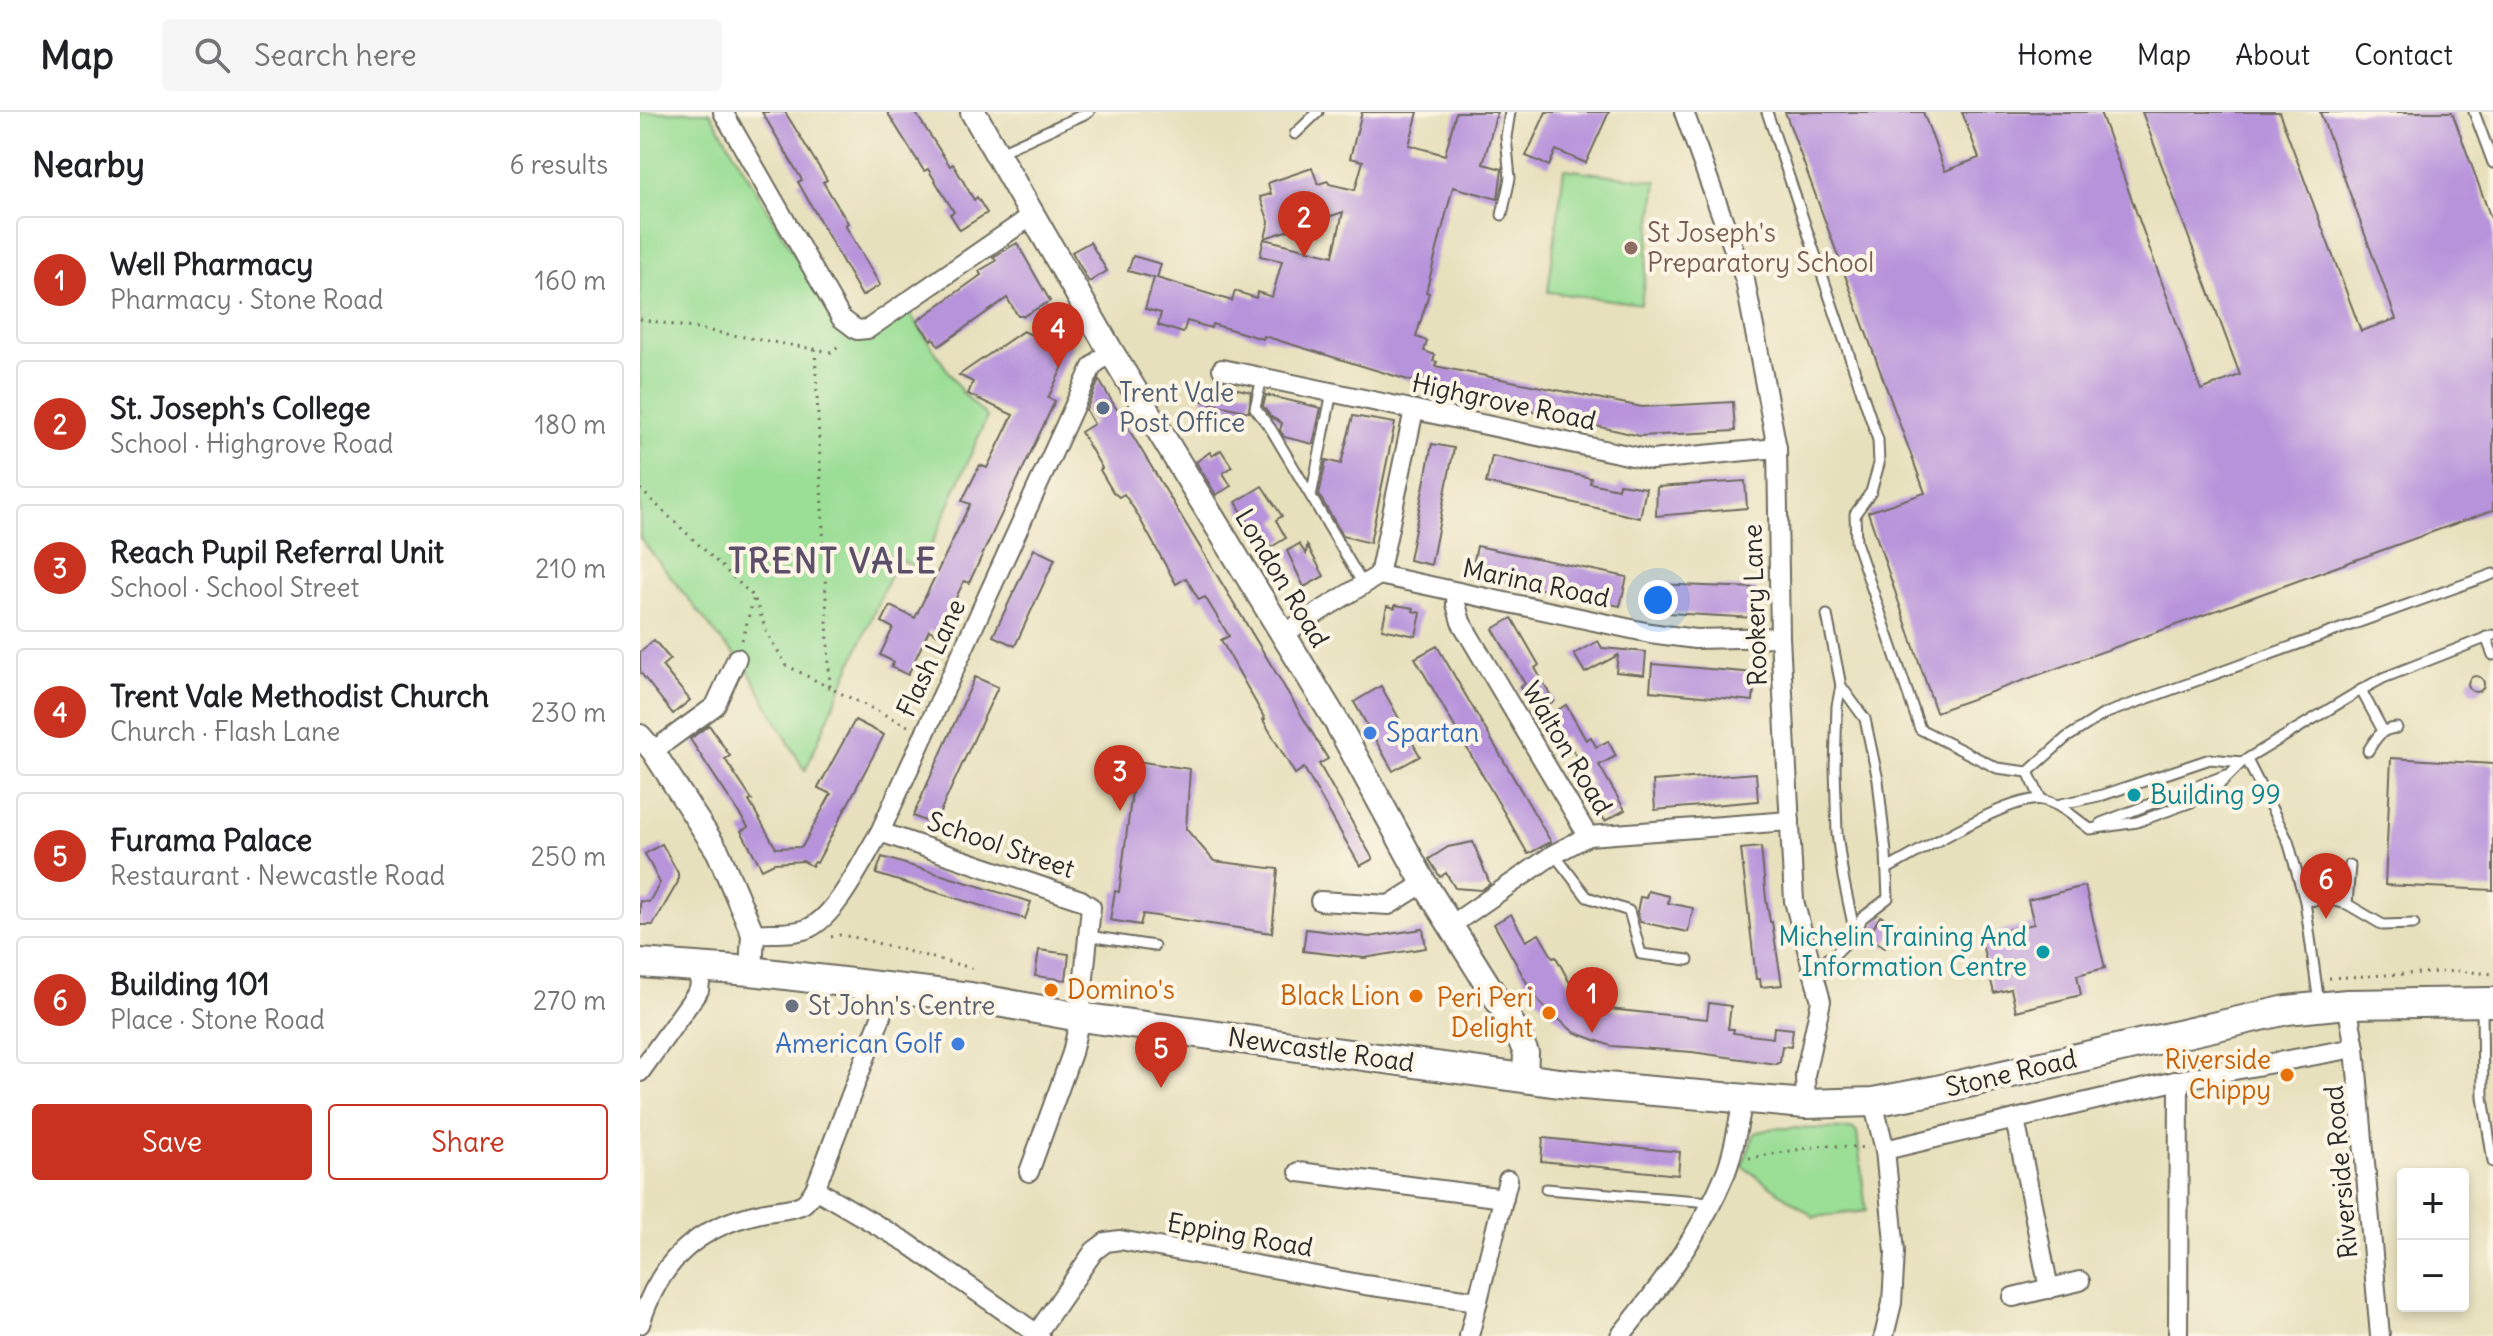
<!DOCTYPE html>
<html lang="en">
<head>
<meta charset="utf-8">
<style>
  :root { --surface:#fff; --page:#f6f6f6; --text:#202124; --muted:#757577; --line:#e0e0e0; --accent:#c8321e }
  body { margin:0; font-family:Delius,sans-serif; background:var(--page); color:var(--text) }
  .controls { position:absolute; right:24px; bottom:24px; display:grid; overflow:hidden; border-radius:8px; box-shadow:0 4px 12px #0003 }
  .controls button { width:72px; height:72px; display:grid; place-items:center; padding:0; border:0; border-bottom:2px solid var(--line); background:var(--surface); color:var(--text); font:40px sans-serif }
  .you { position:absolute; left:1018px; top:488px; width:28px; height:28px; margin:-20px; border:6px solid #fff; border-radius:50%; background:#1a73e8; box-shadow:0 0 0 12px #1a73e833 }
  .badge { display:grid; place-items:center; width:52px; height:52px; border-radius:50%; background:var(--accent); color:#fff; font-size:26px; font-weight:700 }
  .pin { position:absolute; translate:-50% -66px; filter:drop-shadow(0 2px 4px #0008) }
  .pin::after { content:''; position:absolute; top:42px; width:28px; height:24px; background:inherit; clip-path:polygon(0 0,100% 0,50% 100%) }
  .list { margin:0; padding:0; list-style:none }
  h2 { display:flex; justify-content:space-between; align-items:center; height:104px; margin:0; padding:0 32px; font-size:34px }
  h2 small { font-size:26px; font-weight:400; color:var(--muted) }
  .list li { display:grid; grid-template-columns:52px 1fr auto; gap:24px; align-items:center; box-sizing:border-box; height:128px; margin:0 16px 16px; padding:0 16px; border:2px solid var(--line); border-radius:8px }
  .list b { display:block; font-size:30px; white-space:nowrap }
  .list p { margin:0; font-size:26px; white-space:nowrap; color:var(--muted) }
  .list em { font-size:26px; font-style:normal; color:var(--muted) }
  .actions { display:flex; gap:16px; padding:24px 32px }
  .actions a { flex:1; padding:18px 0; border:2px solid var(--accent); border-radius:8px; text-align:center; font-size:28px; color:var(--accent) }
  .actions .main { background:var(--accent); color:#fff }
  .icon { flex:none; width:44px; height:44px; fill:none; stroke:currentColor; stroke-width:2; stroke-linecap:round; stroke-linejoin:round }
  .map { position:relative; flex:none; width:1853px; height:1224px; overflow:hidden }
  header { display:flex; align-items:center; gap:48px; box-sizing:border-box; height:112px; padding:0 40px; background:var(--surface); border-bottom:2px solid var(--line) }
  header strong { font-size:38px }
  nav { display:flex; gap:44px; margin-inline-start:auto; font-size:28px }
  .search { width:560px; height:72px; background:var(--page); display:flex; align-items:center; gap:20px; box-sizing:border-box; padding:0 28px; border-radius:8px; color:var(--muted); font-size:30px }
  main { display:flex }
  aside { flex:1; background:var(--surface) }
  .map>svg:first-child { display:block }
</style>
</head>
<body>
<header>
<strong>Map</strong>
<div class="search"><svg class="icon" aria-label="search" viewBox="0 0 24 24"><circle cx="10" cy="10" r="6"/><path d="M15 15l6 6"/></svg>Search here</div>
<nav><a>Home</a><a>Map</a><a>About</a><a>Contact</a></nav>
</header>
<main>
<aside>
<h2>Nearby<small>6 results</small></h2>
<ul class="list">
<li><span class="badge">1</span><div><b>Well Pharmacy</b><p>Pharmacy · Stone Road</p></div><em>160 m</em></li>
<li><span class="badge">2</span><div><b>St. Joseph's College</b><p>School · Highgrove Road</p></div><em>180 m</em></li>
<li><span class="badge">3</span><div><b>Reach Pupil Referral Unit</b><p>School · School Street</p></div><em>210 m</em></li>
<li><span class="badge">4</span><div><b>Trent Vale Methodist Church</b><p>Church · Flash Lane</p></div><em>230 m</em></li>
<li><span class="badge">5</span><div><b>Furama Palace</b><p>Restaurant · Newcastle Road</p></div><em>250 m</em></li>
<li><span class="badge">6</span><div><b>Building 101</b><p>Place · Stone Road</p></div><em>270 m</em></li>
</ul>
<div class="actions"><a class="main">Save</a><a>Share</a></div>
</aside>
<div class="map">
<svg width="1853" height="1224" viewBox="0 0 1853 1224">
  <rect width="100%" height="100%" fill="#fcf5e5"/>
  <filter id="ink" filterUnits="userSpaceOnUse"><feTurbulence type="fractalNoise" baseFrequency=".0125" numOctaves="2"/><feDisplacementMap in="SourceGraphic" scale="16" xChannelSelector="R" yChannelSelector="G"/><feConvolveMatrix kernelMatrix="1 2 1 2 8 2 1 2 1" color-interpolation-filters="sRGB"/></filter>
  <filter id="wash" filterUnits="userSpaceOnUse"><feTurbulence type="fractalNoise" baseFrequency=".006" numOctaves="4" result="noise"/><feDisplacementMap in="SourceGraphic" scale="32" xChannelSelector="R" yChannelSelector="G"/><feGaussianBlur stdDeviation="1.8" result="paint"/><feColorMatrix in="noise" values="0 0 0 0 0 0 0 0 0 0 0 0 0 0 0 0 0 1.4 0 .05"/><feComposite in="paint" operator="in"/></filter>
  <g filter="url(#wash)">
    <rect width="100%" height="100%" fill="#e7e0bc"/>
    <g fill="#9bde96" stroke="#638460" stroke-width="2">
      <polygon points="0,0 70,0 200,220 208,227 228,228 268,199 322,280 347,305 281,457 257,447 165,659 104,551 84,532 0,426"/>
      <polygon points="924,57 1017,69 1001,192 908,180"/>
      <polygon points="1134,1016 1213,1017 1217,1021 1226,1099 1174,1105 1102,1054 1115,1021"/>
    </g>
    <g id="blocks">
      <g fill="#b793db">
        <polygon points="122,0 145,0 187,68 183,70 208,111 205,113 240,173 222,184 158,70 162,68"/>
        <polygon points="247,0 275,0 310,54 313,52 334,88 337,85 347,101 320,118 310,102 314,100 288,57 284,59"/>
        <polygon points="722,0 778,0 769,33 805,43 816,0 857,0 843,52 862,57 858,87 813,75 786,180 789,181 776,225 787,229 784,239 795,243 793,249 797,250 795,254 1002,295 1093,290 1095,319 1000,324 814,282 624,224 623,227 572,212 571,216 547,209 543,221 518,213 521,201 505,197 514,166 488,159 493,144 521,152 517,166 592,189 595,179 616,186 617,180 632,185 642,149 620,144 624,127 693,144 703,100 625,126 629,110 620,85 631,82 628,71 672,56 678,72 688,69 689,72 715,78 723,49 710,46"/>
        <polygon points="906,0 969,0 946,51 916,38 909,54 886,44"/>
        <polygon points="1145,0 1283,0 1305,59 1339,46 1322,0 1460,0 1561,278 1600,263 1502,0 1639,0 1721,219 1756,207 1680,0 1812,0 1853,112 1853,398 1296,600 1228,400 1285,381"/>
        <polygon points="450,130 467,159 449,170 432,140"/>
        <polygon points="377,131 410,189 384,204 378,204 367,186 299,234 293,226 291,228 277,209 341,163 339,159 356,149 353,145"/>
        <polygon points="383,219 407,230 411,221 434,231 408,286 415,289 329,471 324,469 298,523 289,518 268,563 251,555 254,550 240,543 253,516 242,510 250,494 275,506 330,392 322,389 340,353 347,356 373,303 328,282 333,270 319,263"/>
        <polygon points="459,268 688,647 679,652 733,747 720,754 664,656 655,662 623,608 625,607 581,528 589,524 565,485 559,488 546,466 536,472 496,400 484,382 479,385 473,380 460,358 462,356 441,320 454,312 446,298"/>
        <polygon points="568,270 611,280 609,300 562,289"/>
        <polygon points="626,283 681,296 673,332 644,325 640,318 642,311 631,305 623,294"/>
        <polygon points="713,304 755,311 730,431 703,424 679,383 686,348 701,352"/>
        <polygon points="792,332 814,336 791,453 769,448"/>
        <polygon points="581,338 592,355 583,361 591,374 576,383 556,350 570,340 572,344"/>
        <polygon points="852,344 951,366 950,371 978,377 979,372 1006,376 1000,406 846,371"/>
        <polygon points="1105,369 1107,396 1016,404 1017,375"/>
        <polygon points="622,374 642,404 636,408 646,426 628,437 617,420 614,422 596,390"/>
        <polygon points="659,432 666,442 667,433 684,464 664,475 647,439"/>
        <polygon points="837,434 987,465 980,494 831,462"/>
        <polygon points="394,437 415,447 375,534 353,524"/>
        <polygon points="1013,472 1116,476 1115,506 1011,500"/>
        <polygon points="755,493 774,496 773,499 781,501 776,524 742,517 747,494 755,496"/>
        <polygon points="872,506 899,553 895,556 914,589 894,600 880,575 885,572 853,517"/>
        <polygon points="14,528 30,547 22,554 50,588 33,602 0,560 0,540"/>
        <polygon points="958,529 962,536 1006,540 1004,563 976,560 978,543 945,561 934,542"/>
        <polygon points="797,534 911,730 888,742 775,546"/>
        <polygon points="1012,552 1115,561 1113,589 1010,579"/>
        <circle cx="1836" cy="572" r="8"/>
        <polygon points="335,565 358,575 294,713 273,704"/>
        <polygon points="741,574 780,644 753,659 714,590"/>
        <polygon points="926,593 946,628 951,625 956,635 968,629 976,644 959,653 985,698 965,709 946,675 952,672 925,625 921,627 908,604"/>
        <polygon points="215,608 244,623 177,751 175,750 172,754 163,749 134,751 122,757 101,719 108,715 50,627 69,613 90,644 85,647 112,688 109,689 136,736 162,735 191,682 178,676"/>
        <polygon points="1751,646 1853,652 1853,778 1745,773"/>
        <polygon points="496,649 550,657 546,717 574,749 638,757 632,821 503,802 500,813 470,808 475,779 479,780"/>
        <polygon points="1116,661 1118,689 1015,698 1013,669"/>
        <polygon points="833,730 850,772 841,778 815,776 806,761 800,765 789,747 808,735"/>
        <polygon points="22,732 38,761 38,770 13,813 0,813 0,789 9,790 20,771 5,742"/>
        <polygon points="1121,735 1126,787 1130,810 1132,810 1142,873 1121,875 1120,867 1116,867 1101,737"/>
        <polygon points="242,745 391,790 385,807 236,762"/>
        <polygon points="1445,774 1465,856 1437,863 1441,883 1376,899 1371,877 1354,881 1340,824 1394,812 1388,788"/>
        <polygon points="1008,779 1029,784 1028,791 1053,796 1048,820 1000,810 997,800 1000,785 1006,786"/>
        <polygon points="871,802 886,829 899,822 913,846 916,845 932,875 939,867 951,877 971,885 969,897 1067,907 1069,891 1091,894 1088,917 1094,917 1093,921 1133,926 1134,915 1153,917 1151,935 1142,934 1140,950 1136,952 1052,940 971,934 934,920 904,895 892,880 854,812"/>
        <polygon points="1240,804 1257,813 1245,835 1228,825"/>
        <polygon points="666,817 729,825 783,817 786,836 724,846 663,839"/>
        <polygon points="399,838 429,842 426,868 395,864"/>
        <polygon points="903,1026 1040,1040 1038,1063 901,1049"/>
      </g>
    </g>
  </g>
  <g filter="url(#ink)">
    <use href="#blocks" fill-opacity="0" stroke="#6d6a5e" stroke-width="2"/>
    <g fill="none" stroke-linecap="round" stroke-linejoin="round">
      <defs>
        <g id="service">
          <polyline points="1127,0 1238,328 1239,352 1231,380 1215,402 1216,430 1280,617 1357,656 1388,660 1401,687"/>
          <polyline points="1834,0 1853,51"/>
          <polyline points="655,22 678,0"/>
          <polyline points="358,41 449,0"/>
          <polyline points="862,103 870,66 866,25 870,0"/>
          <polyline points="622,266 615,296 631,317 724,474"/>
          <polyline points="671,384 692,280"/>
          <polyline points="1187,503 1201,574 1197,594 1195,656 1197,722 1203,765 1215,822"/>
          <polyline points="1846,525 1853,543"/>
          <polyline points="1721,578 1743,619"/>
          <path d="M1728 639C1736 626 1740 617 1757 616"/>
          <polyline points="1607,648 1648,729 1665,789 1679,892"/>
          <polyline points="1388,660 1426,626 1464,602 1853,462"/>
          <polyline points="1417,693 1463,683 1570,647 1602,650"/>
          <polyline points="1461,711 1586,663"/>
          <polyline points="914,742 947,785 989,799 1001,842 1048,848"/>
          <path d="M1247 757C1277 741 1373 682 1403 688 1421 692 1436 707 1450 717L1497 710 1568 684 1602 650 1721 578 1743 566 1853 523"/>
          <polyline points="1665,789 1686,787 1707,792 1743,813 1774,812"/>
          <polyline points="1707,792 1710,753"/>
          <polyline points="448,824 514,834"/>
          <polyline points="1172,855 1194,843 1215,822 1222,806 1248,786 1246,741 1238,668 1225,607 1201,574"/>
          <polyline points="1842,894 1843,985 1853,1050"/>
          <polyline points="906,1077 1071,1090"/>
        </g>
        <g id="minor">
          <polyline points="83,0 201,206 217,218 228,217 393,103"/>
          <polyline points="1044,0 1105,168 1137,336 1140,525 1154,789 1181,889 1165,963 1166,992"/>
          <polyline points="582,257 1011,348 1137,336"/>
          <polyline points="739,463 1010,521 1055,527 1140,525"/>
          <polyline points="817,480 816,492 821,510 948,724 1150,709"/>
          <polyline points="643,522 739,463 774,298"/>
          <polyline points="13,639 75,594 97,546"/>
          <polyline points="240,720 441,788 451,795 440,905 432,941 389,1060"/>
          <polyline points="680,789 749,793 784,771"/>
          <polyline points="810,814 914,742 948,724"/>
          <path d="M113 822C130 820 153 823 169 816 198 802 223 747 240 720L452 255 470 238"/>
          <polyline points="1707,892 1715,936 1740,1224"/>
          <polyline points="0,960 59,878 62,855"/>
          <polyline points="1233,990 1245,1038 1255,1140 1252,1191 1244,1224"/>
          <polyline points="1375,1007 1409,1177"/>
          <polyline points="1245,1038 1539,968 1715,936"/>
          <polyline points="659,1060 864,1086"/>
          <polyline points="175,1077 266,1130 400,1224"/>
          <polyline points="1373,1185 1440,1169"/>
          <path d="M0 1212C20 1149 56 1115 121 1101 133 1098 153 1098 163 1092 168 1089 172 1081 175 1077L241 905 246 874"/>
          <polyline points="395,1224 454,1139 466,1130 480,1128 725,1173 838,1189"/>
          <polyline points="829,1224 868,1068"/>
          <path d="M980 1224C1022 1173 1061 1121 1086 1060 1095 1037 1098 1011 1103 988"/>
          <polyline points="1538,1224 1539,968"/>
        </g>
        <polyline id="tertiary" points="0,624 13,639 78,740 113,822 111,859"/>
        <polyline id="secondary" points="333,0 470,238 696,609 784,771 876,918 886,941 885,966"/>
        <polyline id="trunk" points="0,851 111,859 330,885 440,905 919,971 1166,992 1233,990 1297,978 1647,898 1707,892 1853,890"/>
      </defs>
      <use href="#service" stroke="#6d6a5e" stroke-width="13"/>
      <use href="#minor" stroke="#6d6a5e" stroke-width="22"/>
      <use href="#tertiary" stroke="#6d6a5e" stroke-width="26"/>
      <use href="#secondary" stroke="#6d6a5e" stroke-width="28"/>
      <use href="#trunk" stroke="#6d6a5e" stroke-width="32"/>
      <g stroke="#6d6a5e" stroke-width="3" stroke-dasharray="2 6" stroke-linecap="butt">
        <polyline points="0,207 191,240 202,231"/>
        <polyline points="175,237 190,576 270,615"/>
        <polyline points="0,377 114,485 127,521 146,553 190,576"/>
        <polyline points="102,528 114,485"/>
        <polyline points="191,825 200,823 218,826 335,857"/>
        <polyline points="1689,866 1820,859 1853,862"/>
        <polyline points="1109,1046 1185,1033 1228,1036"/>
      </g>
      <use href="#service" stroke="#fff" stroke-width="9"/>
      <use href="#minor" stroke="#fff" stroke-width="18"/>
      <use href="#tertiary" stroke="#fff" stroke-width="22"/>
      <use href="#secondary" stroke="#fff" stroke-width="24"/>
      <use href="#trunk" stroke="#fff" stroke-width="28"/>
    </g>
  </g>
  <circle fill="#8d6e63" stroke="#fcf5e5" stroke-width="3" cx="991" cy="136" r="8"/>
  <circle fill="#5c6f8a" stroke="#fcf5e5" stroke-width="3" cx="463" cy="296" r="8"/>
  <g fill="#3f7fe0" stroke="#fcf5e5" stroke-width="3">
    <circle cx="730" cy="621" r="8"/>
    <circle cx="318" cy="932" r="8"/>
  </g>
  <g fill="#0f9aa8" stroke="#fcf5e5" stroke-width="3">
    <circle cx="1494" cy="683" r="8"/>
    <circle cx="1403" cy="840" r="8"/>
  </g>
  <g fill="#e8710a" stroke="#fcf5e5" stroke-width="3">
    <circle cx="411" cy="878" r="8"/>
    <circle cx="776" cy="884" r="8"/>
    <circle cx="909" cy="901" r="8"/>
    <circle cx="1647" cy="963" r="8"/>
  </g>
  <circle fill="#6b7280" stroke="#fcf5e5" stroke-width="3" cx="152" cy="894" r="8"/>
  <g text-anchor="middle" stroke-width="8" stroke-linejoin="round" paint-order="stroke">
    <g font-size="26" fill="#785e54" stroke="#fcf5e5" text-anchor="start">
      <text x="1007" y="130">St Joseph's<tspan x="1007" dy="30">Preparatory School</tspan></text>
    </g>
    <g font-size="26" fill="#4e5e75" stroke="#fcf5e5" text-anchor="start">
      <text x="479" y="290">Trent Vale<tspan x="479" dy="30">Post Office</tspan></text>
    </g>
    <g font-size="26" fill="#2b2b2b" stroke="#fcf5e5">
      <text transform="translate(864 290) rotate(12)" y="9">Highgrove Road</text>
      <text transform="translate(642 466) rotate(59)" y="9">London Road</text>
      <text transform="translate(896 471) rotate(12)" y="9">Marina Road</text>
      <text transform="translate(1115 493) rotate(-92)" y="9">Rookery Lane</text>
      <text transform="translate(291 546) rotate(-65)" y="9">Flash Lane</text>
      <text transform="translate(927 636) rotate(59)" y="9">Walton Road</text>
      <text transform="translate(361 733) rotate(19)" y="9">School Street</text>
      <text transform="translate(681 938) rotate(8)" y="9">Newcastle Road</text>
      <text transform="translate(1371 961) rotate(-13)" y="9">Stone Road</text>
      <text transform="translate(1701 1060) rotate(-95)" y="9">Riverside Road</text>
      <text transform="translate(600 1123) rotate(10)" y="9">Epping Road</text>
    </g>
    <g font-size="26" fill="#366cbe" stroke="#fcf5e5" text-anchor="start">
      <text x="746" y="630">Spartan</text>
      <text x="302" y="941" text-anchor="end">American Golf</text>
    </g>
    <g font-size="26" fill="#0d838f" stroke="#fcf5e5" text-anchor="start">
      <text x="1510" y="692">Building 99</text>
      <text x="1387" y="834" text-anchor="end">Michelin Training And<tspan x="1387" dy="30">Information Centre</tspan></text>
    </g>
    <g font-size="26" fill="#c56008" stroke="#fcf5e5" text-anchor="end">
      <text x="427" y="887" text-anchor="start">Domino's</text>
      <text x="760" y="893">Black Lion</text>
      <text x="893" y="895">Peri Peri<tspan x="893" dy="30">Delight</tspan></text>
      <text x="1631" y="957">Riverside<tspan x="1631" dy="30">Chippy</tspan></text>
    </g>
    <g font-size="26" fill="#5b616d" stroke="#fcf5e5" text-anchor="start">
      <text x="168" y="903">St John's Centre</text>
    </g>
    <g font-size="34" font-weight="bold" letter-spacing="2" fill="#5c4f69" stroke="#fcf5e5">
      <text x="193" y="461">TRENT VALE</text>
    </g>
  </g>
</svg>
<div class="controls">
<button>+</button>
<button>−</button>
</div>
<div class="you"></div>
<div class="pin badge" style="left:952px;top:921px">1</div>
<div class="pin badge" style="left:664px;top:145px">2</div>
<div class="pin badge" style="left:480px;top:699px">3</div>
<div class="pin badge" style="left:418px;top:256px">4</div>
<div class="pin badge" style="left:521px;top:976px">5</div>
<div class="pin badge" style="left:1686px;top:807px">6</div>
</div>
</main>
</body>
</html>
